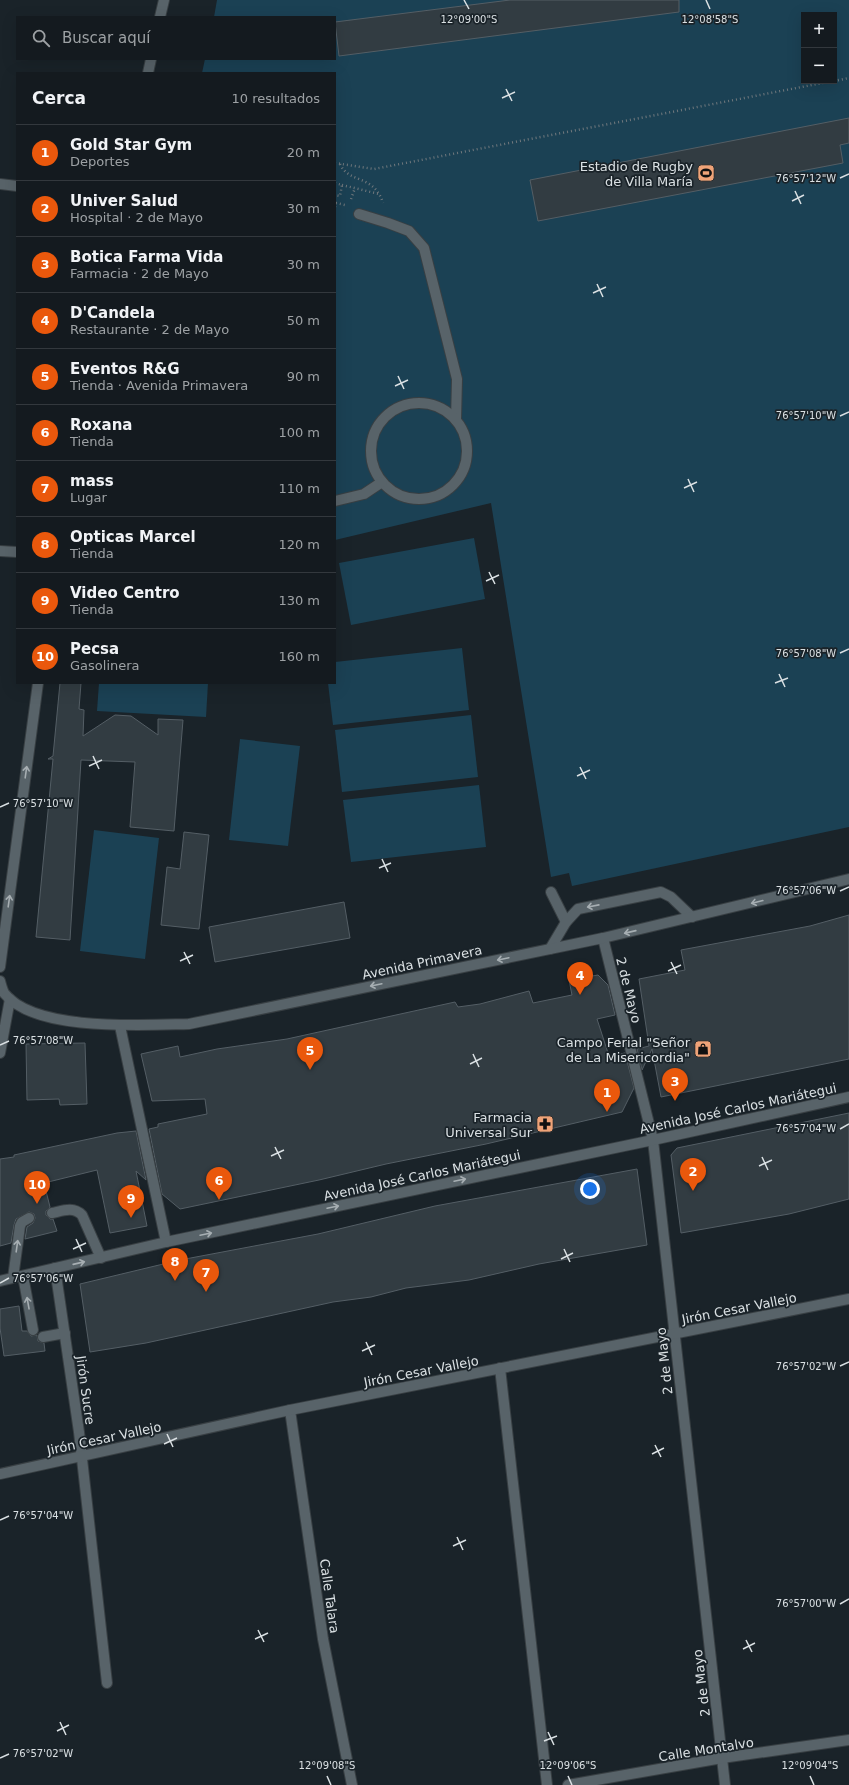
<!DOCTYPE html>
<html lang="es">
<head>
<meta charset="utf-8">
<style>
  :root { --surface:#141a1f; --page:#1d2328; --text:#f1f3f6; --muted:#9da1a4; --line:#33383d; --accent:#ea580c }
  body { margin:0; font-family:"DejaVu Sans",sans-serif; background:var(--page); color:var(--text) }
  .controls { position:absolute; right:12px; top:12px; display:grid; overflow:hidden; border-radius:0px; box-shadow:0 4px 16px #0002 }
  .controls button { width:36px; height:36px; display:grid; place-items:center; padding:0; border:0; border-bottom:1px solid var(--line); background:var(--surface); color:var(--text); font:20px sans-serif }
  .you { position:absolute; left:590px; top:1189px; width:14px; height:14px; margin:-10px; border:3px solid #fff; border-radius:50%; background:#1a73e8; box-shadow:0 0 0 6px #1a73e833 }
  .badge { display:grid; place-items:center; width:26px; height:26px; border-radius:50%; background:var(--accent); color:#fff; font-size:13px; font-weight:700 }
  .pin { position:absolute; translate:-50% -33px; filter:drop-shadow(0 1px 2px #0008) }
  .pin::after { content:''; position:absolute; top:21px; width:14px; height:12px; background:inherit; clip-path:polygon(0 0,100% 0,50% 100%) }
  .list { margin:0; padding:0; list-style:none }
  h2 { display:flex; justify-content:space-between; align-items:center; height:52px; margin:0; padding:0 16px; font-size:17px }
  h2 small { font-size:13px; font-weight:400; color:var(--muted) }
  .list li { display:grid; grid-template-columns:26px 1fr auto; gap:12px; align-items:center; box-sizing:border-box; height:56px; padding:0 16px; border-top:1px solid var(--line) }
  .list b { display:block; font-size:15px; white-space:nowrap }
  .list p { margin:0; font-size:13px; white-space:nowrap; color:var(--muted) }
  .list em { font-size:13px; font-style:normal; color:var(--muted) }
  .icon { flex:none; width:22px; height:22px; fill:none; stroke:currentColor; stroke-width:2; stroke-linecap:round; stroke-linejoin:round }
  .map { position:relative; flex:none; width:849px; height:1785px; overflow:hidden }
  .search { position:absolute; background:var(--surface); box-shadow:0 4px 16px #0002; left:16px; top:16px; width:320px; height:44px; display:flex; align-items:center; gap:10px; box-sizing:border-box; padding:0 14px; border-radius:0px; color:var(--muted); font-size:15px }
  .panel { position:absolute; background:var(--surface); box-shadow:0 4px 16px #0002; left:16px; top:72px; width:320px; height:612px; border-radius:0px }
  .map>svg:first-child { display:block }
</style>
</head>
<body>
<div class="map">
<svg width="849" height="1785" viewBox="0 0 849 1785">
  <rect width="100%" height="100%" fill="#1a2329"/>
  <g fill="#1b4154" fill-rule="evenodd">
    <path d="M217 0H849V827L572 886 569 873 551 877 491 503 335 540V73H202L205 59H335V17H214ZM804 15H834V81H804Z"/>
    <polygon points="474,538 485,599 351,625 339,563"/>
    <polygon points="462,648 469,710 333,725 328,683 335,683 335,662"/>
    <polygon points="99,683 208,683 206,717 97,711"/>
    <polygon points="471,715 478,777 342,792 335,730"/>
    <polygon points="240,739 300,746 288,846 229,840"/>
    <polygon points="479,785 486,847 351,862 343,800"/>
    <polygon points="94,830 159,838 145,959 80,951"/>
  </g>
  <g fill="#323c42" stroke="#545e65">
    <polygon points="510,0 679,0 679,12 339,56 335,22"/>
    <polygon points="849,118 849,143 840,145 843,163 538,221 530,180"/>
    <polygon points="60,683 81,683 79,709 84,710 83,736 115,715 131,716 158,735 158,719 183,720 174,831 130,827 135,762 81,760 70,940 36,937 53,759 48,759 53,756"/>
    <polygon points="184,832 209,835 199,929 161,925 167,867 180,869"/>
    <polygon points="344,902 350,938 215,962 209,927"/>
    <polygon points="849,915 849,1059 661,1097 652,1049 642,1070 637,1049 649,1046 639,979 685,970 681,950 810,926"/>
    <polygon points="598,975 608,985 615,1015 597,1019 609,1056 625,1053 634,1088 622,1112 486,1144 386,1164 319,1180 180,1209 162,1194 149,1129 158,1127 158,1124 207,1114 205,1099 152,1101 141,1054 178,1046 180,1057 217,1049 287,1039 455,1002 458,1007 480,1004 529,991 533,1003 572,995 569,980"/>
    <polygon points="85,1043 87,1104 60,1105 59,1099 27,1100 26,1044"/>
    <polygon points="849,1113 849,1199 789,1214 681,1233 671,1155 677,1148"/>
    <polygon points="136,1131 146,1180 136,1171 147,1226 110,1233 97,1170 44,1183 50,1207 46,1211 46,1215 50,1219 53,1219 57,1231 25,1239 27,1227 33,1223 35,1218 34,1214 29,1212 16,1219 14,1225 11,1243 0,1246 0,1159 14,1157 14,1155 117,1133"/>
    <polygon points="637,1169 647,1245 539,1264 469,1280 406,1288 371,1297 333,1302 146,1343 90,1352 80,1284 180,1260 318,1234 435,1206"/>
    <polygon points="19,1306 22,1331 27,1331 31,1336 37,1335 38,1341 44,1343 45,1351 4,1356 0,1328 0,1309"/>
  </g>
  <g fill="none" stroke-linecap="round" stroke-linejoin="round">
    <defs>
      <g id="service">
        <polyline points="359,214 388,223 409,231 424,248 457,379 456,420"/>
        <circle cx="419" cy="451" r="48"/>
        <polyline points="335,501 364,494 382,482"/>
        <polyline points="551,892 566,922"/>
        <polyline points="550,949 566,922 578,909 661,892 671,897 692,917"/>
        <path d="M52 1213C62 1211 73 1206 82 1215L101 1258"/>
        <polyline points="23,1276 33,1330"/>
        <polyline points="13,1278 20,1226 22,1222 29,1218"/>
        <polyline points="43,1337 65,1333"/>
      </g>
      <g id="minor">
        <polyline points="603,938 653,1140 725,1785"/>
        <polyline points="120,1026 166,1242"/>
        <polyline points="0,1053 10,999"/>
        <polyline points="55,1268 79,1432 107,1683"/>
        <polyline points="500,1368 547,1785"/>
        <polyline points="290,1410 323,1639 352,1785"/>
        <polyline points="0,1474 290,1410 849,1299"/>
        <polyline points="568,1785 722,1758 849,1740"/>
      </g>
      <g id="tertiary">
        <polyline points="160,17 164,0"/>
        <polyline points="148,73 151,59"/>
        <polyline points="0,184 17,186"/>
        <polyline points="0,551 17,552"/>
        <polyline points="0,967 38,683"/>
        <path d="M0 981C1 985 2 989 4 993 34 1032 143 1025 189 1024L603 938 849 879"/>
      </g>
      <polyline id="secondary" points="0,1281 166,1242 653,1140 849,1097"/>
    </defs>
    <use href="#service" stroke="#383f43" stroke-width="12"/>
    <use href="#minor" stroke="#383f43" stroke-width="12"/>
    <use href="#tertiary" stroke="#383f43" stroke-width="12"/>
    <use href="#secondary" stroke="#383f43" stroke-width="12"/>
    <g stroke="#70787d" stroke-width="2.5" stroke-dasharray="1 3" stroke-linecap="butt">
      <polyline points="834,81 849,78"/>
      <polyline points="335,163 374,169 833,81"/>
      <path d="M340 164C349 184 374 174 383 203"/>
      <polyline points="335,183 342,185 340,196 335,195"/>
      <polyline points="342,185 379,194"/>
      <polyline points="351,199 355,188"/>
      <polyline points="335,207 336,203 345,205"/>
    </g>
    <use href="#service" stroke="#586369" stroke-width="10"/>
    <use href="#minor" stroke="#586369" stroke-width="10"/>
    <use href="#tertiary" stroke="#586369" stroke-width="10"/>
    <use href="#secondary" stroke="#586369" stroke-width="10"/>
  </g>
  <defs><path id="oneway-shaft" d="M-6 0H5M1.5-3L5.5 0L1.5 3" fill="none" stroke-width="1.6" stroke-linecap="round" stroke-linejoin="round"/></defs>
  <g stroke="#a6aeb2">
    <use href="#oneway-shaft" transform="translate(26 772) rotate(-82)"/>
    <use href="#oneway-shaft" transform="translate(9 901) rotate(-82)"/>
    <use href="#oneway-shaft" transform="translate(757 902) rotate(166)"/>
    <use href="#oneway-shaft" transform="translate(593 906) rotate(169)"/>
    <use href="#oneway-shaft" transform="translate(630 932) rotate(167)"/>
    <use href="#oneway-shaft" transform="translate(503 959) rotate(168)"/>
    <use href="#oneway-shaft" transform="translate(376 985) rotate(168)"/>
    <use href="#oneway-shaft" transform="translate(460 1180) rotate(-12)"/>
    <use href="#oneway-shaft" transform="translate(333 1207) rotate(-12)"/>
    <use href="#oneway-shaft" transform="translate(206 1234) rotate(-12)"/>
    <use href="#oneway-shaft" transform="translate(17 1246) rotate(-82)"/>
    <use href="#oneway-shaft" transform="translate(79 1263) rotate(-13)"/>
    <use href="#oneway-shaft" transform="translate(28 1303) rotate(-100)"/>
  </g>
  <path fill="none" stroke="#dae0e3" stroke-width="1.5" d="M464 0 469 9M706 0 710 9M506 89 512 101M502 98 515 92M840 178 849 174M795 191 801 204M792 201 804 195M597 284 603 297M593 293 606 287M398 376 404 389M395 386 408 380M840 416 849 412M688 479 694 492M684 488 697 482M489 572 495 584M486 581 499 575M840 653 849 649M779 674 785 687M775 683 788 678M93 756 99 769M89 766 102 760M580 767 586 779M577 776 590 770M0 807 9 803M382 859 388 872M379 868 391 863M840 891 849 887M184 952 190 964M180 961 193 955M671 962 677 974M668 971 681 965M0 1045 9 1041M473 1054 479 1067M470 1064 482 1058M840 1129 849 1124M275 1147 281 1159M271 1156 284 1150M762 1157 768 1170M759 1166 772 1160M76 1239 82 1252M73 1249 86 1243M564 1249 570 1262M561 1259 573 1253M0 1283 9 1278M366 1342 372 1355M362 1351 375 1345M840 1366 849 1362M167 1434 173 1447M164 1444 177 1438M655 1445 661 1457M652 1454 664 1448M0 1520 9 1516M457 1537 463 1550M453 1546 466 1540M840 1604 849 1599M258 1630 264 1642M255 1639 268 1633M746 1640 752 1652M743 1649 755 1643M60 1722 66 1735M57 1731 69 1725M548 1732 554 1745M544 1741 557 1736M0 1758 9 1754M327 1776 331 1785M568 1776 572 1785M810 1776 814 1785"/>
  <defs>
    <symbol id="stadium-square" viewBox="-11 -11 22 22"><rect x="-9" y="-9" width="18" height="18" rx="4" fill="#efa378" stroke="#1a2329"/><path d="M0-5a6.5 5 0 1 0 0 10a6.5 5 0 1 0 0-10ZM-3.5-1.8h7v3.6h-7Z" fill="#111"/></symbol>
    <symbol id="shop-square" viewBox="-11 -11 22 22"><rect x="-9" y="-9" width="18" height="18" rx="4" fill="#efa378" stroke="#1a2329"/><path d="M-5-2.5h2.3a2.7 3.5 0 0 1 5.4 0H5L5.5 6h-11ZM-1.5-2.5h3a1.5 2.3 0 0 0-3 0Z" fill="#111"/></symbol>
    <symbol id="pharmacy-square" viewBox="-11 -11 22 22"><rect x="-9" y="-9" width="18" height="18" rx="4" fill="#efa378" stroke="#1a2329"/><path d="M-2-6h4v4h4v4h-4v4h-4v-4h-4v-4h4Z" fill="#111"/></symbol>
  </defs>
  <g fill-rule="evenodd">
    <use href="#stadium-square" x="696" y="163" width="20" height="20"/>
    <use href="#shop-square" x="693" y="1039" width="20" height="20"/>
    <use href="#pharmacy-square" x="535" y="1114" width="20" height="20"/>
  </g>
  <g text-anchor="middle" stroke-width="3.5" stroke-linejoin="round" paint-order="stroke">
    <g font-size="13" fill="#dae0e3" stroke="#1a2329" text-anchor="end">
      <text x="693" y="171">Estadio de Rugby<tspan x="693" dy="15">de Villa María</tspan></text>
      <text x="690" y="1047">Campo Ferial "Señor<tspan x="690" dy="15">de La Misericordia"</tspan></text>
      <text x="532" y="1122">Farmacia<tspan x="532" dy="15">Universal Sur</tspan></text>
    </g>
    <g font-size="13" fill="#dae0e3" stroke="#1a2329">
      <text transform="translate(422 962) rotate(-12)" y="5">Avenida Primavera</text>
      <text transform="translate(629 990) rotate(76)" y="5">2 de Mayo</text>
      <text transform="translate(738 1108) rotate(-12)" y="5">Avenida José Carlos Mariátegui</text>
      <text transform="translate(422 1175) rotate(-12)" y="5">Avenida José Carlos Mariátegui</text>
      <text transform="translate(739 1308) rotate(-11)" y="5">Jirón Cesar Vallejo</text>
      <text transform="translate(664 1361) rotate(-96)" y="5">2 de Mayo</text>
      <text transform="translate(421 1371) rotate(-11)" y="5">Jirón Cesar Vallejo</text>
      <text transform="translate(86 1390) rotate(82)" y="5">Jirón Sucre</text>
      <text transform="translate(104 1438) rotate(-12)" y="5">Jirón Cesar Vallejo</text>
      <text transform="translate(330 1596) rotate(82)" y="5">Calle Talara</text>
      <text transform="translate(701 1683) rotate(-97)" y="5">2 de Mayo</text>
      <text transform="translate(706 1749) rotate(-9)" y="5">Calle Montalvo</text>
    </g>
  </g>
  <g font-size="10" text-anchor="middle" fill="#dae0e3" stroke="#1a2329" stroke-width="3.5" stroke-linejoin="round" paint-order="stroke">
    <text x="469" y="23">12°09'00"S</text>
    <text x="710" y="23">12°08'58"S</text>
    <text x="806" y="182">76°57'12"W</text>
    <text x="806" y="419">76°57'10"W</text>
    <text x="806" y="657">76°57'08"W</text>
    <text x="43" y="807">76°57'10"W</text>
    <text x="806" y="894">76°57'06"W</text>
    <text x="43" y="1044">76°57'08"W</text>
    <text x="806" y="1132">76°57'04"W</text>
    <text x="43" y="1282">76°57'06"W</text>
    <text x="806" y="1370">76°57'02"W</text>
    <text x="43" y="1519">76°57'04"W</text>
    <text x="806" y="1607">76°57'00"W</text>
    <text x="43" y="1757">76°57'02"W</text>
    <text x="327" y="1769">12°09'08"S</text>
    <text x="568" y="1769">12°09'06"S</text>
    <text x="810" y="1769">12°09'04"S</text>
  </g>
</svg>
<div class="controls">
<button>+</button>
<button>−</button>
</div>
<div class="you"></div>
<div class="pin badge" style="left:607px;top:1112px">1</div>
<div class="pin badge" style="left:693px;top:1191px">2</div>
<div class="pin badge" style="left:675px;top:1101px">3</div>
<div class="pin badge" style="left:580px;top:995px">4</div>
<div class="pin badge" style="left:310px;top:1070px">5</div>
<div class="pin badge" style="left:219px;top:1200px">6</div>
<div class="pin badge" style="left:206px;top:1292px">7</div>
<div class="pin badge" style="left:175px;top:1281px">8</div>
<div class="pin badge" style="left:131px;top:1218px">9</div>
<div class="pin badge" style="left:37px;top:1204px">10</div>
<div class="search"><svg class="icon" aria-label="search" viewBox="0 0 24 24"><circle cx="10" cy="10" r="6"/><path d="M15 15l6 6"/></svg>Buscar aquí</div>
<section class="panel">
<h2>Cerca<small>10 resultados</small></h2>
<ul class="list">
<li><span class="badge">1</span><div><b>Gold Star Gym</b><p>Deportes</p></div><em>20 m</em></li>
<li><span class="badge">2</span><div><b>Univer Salud</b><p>Hospital · 2 de Mayo</p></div><em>30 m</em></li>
<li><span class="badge">3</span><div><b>Botica Farma Vida</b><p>Farmacia · 2 de Mayo</p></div><em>30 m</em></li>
<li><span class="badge">4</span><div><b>D'Candela</b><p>Restaurante · 2 de Mayo</p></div><em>50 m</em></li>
<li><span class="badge">5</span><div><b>Eventos R&amp;G</b><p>Tienda · Avenida Primavera</p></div><em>90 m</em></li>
<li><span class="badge">6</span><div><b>Roxana</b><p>Tienda</p></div><em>100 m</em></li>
<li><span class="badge">7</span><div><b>mass</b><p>Lugar</p></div><em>110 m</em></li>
<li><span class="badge">8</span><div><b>Opticas Marcel</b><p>Tienda</p></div><em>120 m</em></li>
<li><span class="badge">9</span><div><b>Video Centro</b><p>Tienda</p></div><em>130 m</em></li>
<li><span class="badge">10</span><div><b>Pecsa</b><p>Gasolinera</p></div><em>160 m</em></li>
</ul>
</section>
</div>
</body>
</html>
